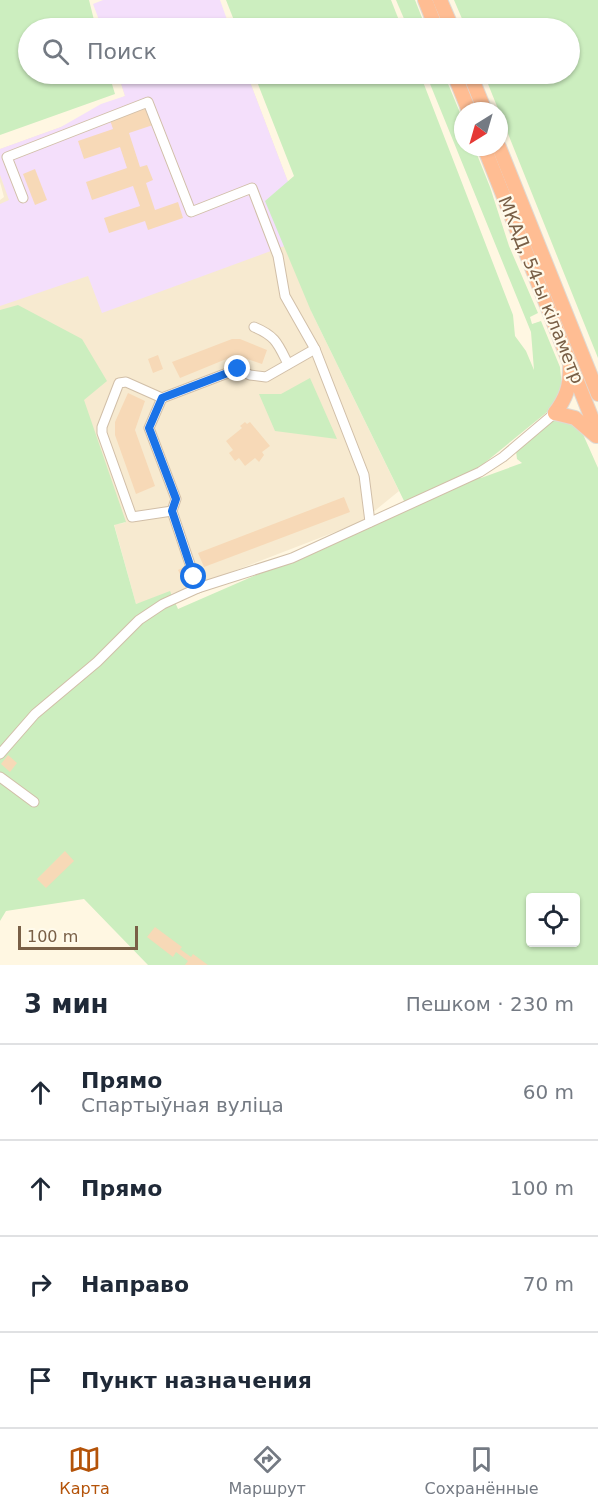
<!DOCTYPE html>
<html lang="ru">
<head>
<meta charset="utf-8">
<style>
  :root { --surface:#fff; --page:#f6f6f7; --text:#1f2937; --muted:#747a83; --line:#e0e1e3; --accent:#b45309 }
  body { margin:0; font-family:"DejaVu Sans",sans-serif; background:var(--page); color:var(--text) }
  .controls { position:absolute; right:18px; bottom:18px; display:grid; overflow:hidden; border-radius:6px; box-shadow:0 2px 4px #0004 }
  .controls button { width:54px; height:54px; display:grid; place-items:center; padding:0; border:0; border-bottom:2px solid var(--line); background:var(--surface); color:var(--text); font:30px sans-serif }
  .compass { position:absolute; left:454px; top:102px; width:54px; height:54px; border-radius:50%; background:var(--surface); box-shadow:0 2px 4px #0004; rotate:217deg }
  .scale { position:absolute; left:18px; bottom:15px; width:120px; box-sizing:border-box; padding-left:6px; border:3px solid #795f46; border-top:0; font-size:16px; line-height:21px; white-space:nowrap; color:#795f46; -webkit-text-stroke:4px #fffaeb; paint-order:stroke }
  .stop { position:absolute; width:18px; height:18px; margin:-14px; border:4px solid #1a73e8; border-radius:50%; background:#fff }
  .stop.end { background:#1a73e8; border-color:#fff; box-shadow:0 2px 6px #0008 }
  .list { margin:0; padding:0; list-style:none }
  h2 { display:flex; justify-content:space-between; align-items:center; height:78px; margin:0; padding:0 24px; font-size:26px }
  h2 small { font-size:20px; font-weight:400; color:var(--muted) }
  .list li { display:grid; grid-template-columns:39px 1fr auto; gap:18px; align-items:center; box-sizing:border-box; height:96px; padding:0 24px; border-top:2px solid var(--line) }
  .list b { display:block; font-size:22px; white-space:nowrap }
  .list p { margin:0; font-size:20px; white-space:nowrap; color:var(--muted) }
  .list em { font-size:20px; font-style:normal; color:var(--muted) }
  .icon { flex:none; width:33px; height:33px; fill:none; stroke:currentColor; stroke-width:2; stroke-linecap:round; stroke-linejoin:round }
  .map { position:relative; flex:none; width:598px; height:965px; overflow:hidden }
  .search { position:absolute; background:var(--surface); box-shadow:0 2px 4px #0004; left:18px; right:18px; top:18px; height:66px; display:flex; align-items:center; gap:15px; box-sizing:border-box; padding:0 21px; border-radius:33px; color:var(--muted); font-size:22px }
  .sheet { height:462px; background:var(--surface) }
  nav { display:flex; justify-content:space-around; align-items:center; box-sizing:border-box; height:84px; border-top:2px solid var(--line); background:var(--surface); font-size:16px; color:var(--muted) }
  nav a { display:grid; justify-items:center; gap:3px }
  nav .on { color:var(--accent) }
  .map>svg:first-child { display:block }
</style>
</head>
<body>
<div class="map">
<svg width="598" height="965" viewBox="0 0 598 965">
  <rect width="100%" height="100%" fill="#fff7e2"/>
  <polygon fill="#f7ead0" points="118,74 247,74 309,237 311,311 399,491 361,522 187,589 136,604 114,524 125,523 0,337 0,200 4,197 0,182 0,149 61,127 125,96"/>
  <g fill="#f4dffb">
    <polygon points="103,0 220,0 230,28 102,28 93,4"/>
    <polygon points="118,74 247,74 309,237 102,313 88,276 0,306 0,204 9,200 0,175 0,149 61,127 101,104 125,96"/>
  </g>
  <g fill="#cceebf" fill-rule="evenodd">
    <polygon points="0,0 89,0 96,28 28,28 28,74 109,74 115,94 0,135"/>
    <polygon points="226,0 391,0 402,28 237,28"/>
    <polygon points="396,0 415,0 426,28 408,28"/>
    <polygon points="454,0 598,0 598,358 484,74 570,74 570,28 466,28"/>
    <path d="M254 74H420L513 315 515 336 526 351 534 370 531 332 426 74H444L463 120V147H474L490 187 509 246 538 313 530 317 532 324 541 321 560 367 562 387 552 408 471 474 481 478 522 463 517 459 516 451 555 419 574 425 582 432 598 468V965H148L84 899 6 911 0 921V310L18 305 82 339 107 381 84 400 126 522 114 525 136 604 170 591 178 609 408 509 311 311 265 201 294 176ZM530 898H576V942H530Z"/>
    <polygon points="310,378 337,439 275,431 259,394 281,394"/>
  </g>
  <g fill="#f7d9b7">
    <polygon points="147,108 153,125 129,133 140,167 147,165 153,180 146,183 155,210 178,202 183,218 148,230 145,221 109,233 104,218 140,206 133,186 92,200 86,182 127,168 120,147 84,159 78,141 113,129 110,120"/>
    <polygon points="35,169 47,200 35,205 23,174"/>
    <polygon points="232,339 240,339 267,350 262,364 236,355 180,378 172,362"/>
    <polygon points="158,355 163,369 153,373 148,359"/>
    <polygon points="128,393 145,401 135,430 155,486 136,494 115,435 115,422"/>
    <polygon points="245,422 247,424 250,422 270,446 262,452 264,455 259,462 255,458 245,466 239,458 235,461 229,453 233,450 226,441 242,428 240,426"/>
    <polygon points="344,497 350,512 204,567 198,553"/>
    <polygon points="186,566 190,575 182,578 178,570"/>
    <polygon points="8,755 17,763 10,772 1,764"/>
    <polygon points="65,851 74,861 46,888 37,879"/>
    <polygon points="155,927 182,947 180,949 191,957 193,954 208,965 185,965 188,961 176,952 173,957 147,937"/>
  </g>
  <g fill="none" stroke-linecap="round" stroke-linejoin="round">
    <defs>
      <g id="minor">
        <polyline points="23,198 7,157 148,102 191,212 252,188 278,256 285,296 315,349 364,475 370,522"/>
        <path d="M254 327C276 336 278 344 288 364"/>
        <polyline points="162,398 149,428 176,499 172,511"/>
        <polyline points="172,511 132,517 102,433 102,427 119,383 126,382 162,398 238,369 250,375 266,377 315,349"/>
        <polyline points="172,511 198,588"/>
        <polyline points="0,754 35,714 97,662 139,620 163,604 198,588 292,558 480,472 503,457 555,413"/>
        <polyline points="0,777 34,802"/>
      </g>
      <g id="highway">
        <polyline points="425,0 436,28"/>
        <polyline points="440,0 452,28"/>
        <polyline points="454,74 469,111"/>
        <polyline points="470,74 485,111"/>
        <polyline points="484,147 598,434"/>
        <polyline points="499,147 598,394"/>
        <path d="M555 413C566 398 570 387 570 368"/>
        <polyline points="555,413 575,418 596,436"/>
      </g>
    </defs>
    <use href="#minor" stroke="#d1bfa8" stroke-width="11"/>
    <use href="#highway" stroke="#dfd9d3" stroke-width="16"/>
    <use href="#minor" stroke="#fff" stroke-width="9"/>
    <use href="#highway" stroke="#ffbd93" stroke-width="14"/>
  </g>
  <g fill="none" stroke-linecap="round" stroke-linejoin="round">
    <polyline stroke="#1a73e8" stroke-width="8" points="194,577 172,511 176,499 149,428 162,398 238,369"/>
  </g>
  <g text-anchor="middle" stroke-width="4.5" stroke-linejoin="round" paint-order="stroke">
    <g font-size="18" fill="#795f46" stroke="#fffaeb">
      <text transform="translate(541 290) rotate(68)" y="6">МКАД, 54-ы кіламетр</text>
    </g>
  </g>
</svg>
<div class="controls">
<button><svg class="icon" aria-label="locate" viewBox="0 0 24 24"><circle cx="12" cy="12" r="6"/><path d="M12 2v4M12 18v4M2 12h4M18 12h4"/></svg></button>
</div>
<svg class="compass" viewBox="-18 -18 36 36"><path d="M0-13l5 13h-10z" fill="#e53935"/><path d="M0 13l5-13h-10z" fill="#747a83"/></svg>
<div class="scale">100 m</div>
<div class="stop" style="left:194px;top:577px"></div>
<div class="stop end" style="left:238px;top:369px"></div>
<div class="search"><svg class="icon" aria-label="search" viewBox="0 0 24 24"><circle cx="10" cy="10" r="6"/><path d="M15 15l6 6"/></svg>Поиск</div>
</div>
<section class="sheet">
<h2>3 мин<small>Пешком · 230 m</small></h2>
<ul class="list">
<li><svg class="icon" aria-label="ahead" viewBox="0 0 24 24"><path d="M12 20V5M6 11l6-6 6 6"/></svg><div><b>Прямо</b><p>Спартыўная вуліца</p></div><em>60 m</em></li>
<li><svg class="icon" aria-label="ahead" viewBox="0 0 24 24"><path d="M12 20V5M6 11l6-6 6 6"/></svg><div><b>Прямо</b></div><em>100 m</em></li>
<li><svg class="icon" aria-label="right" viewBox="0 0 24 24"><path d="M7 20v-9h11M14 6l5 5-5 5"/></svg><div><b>Направо</b></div><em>70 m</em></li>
<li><svg class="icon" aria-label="arrive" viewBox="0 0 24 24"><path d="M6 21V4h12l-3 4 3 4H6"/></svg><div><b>Пункт назначения</b></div></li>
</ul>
</section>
<nav>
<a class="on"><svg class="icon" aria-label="map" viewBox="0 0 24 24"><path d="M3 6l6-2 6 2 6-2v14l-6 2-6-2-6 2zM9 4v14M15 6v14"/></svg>Карта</a>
<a><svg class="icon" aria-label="directions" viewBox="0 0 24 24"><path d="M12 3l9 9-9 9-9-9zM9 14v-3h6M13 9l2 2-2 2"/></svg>Маршрут</a>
<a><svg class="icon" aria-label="saved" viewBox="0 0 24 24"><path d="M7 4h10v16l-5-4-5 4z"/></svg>Сохранённые</a>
</nav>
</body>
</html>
